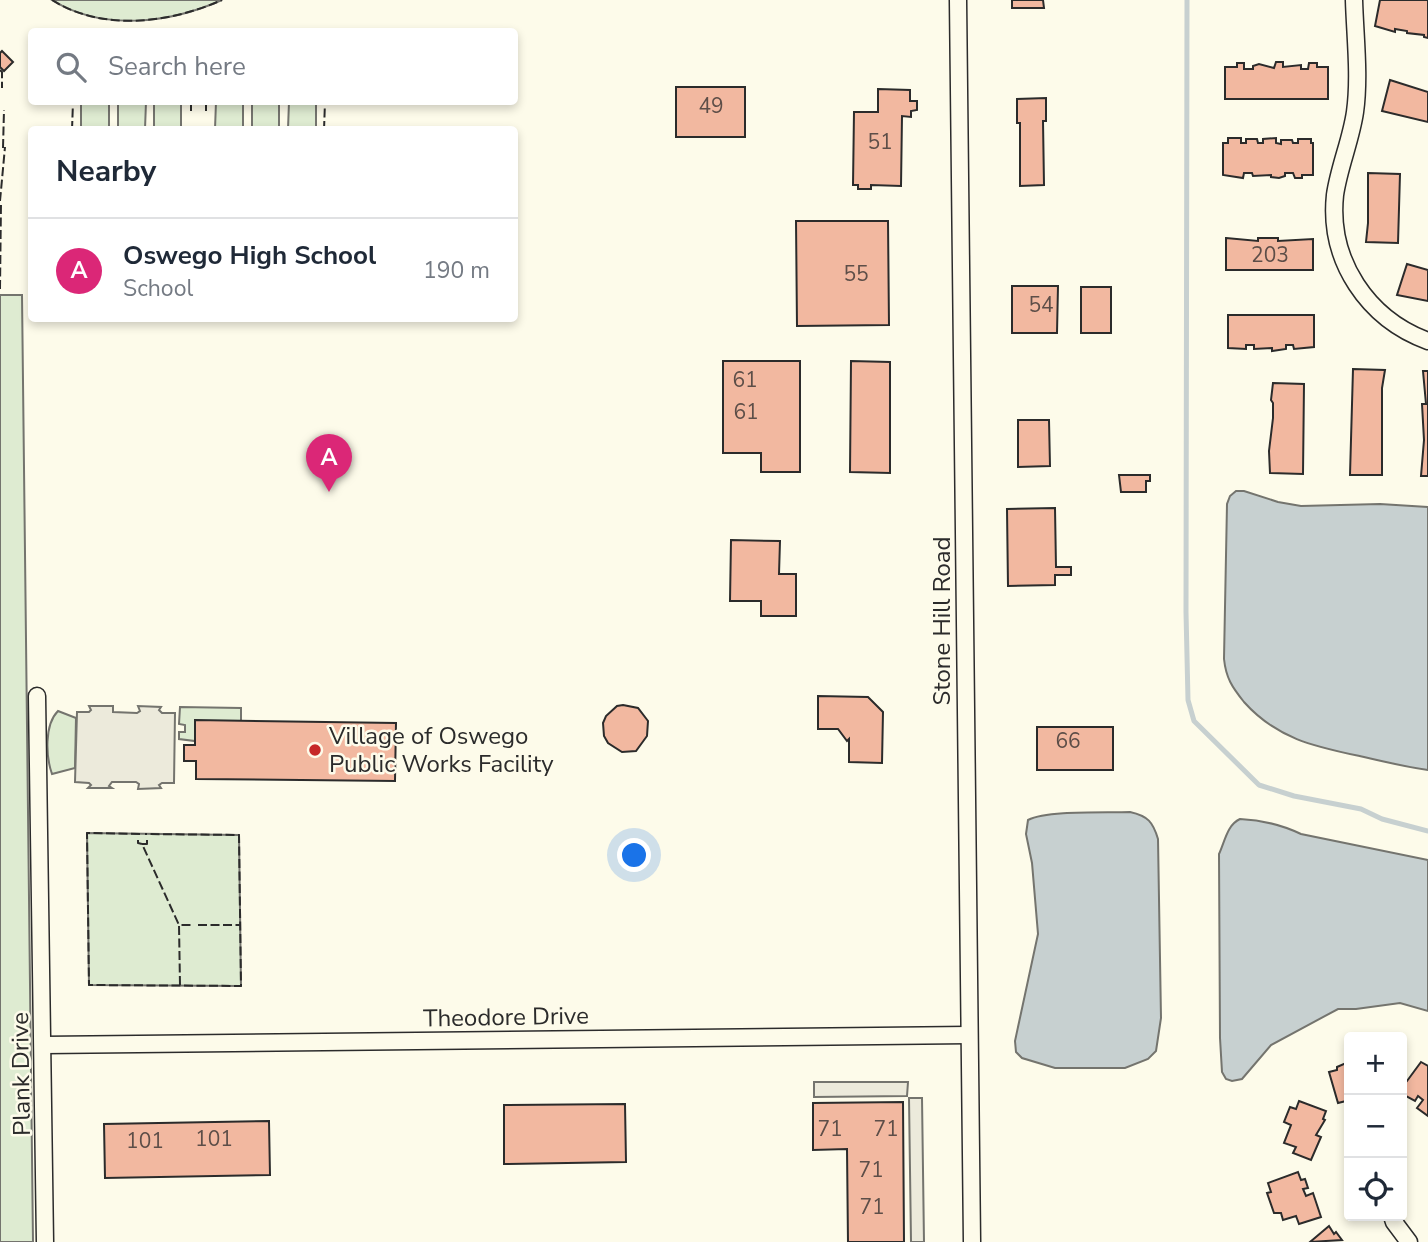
<!DOCTYPE html>
<html lang="en">
<head>
<meta charset="utf-8">
<style>
  :root { --surface:#fff; --page:#f2f2f3; --text:#1f2937; --muted:#747a83; --line:#e0e1e3; --accent:#db2777 }
  body { margin:0; font-family:"Nunito Sans",sans-serif; background:var(--page); color:var(--text) }
  .controls { position:absolute; right:21px; bottom:21px; display:grid; overflow:hidden; border-radius:7px; box-shadow:0 4px 10px #0003 }
  .controls button { width:63px; height:63px; display:grid; place-items:center; padding:0; border:0; border-bottom:2px solid var(--line); background:var(--surface); color:var(--text); font:35px sans-serif }
  .you { position:absolute; left:635px; top:856px; width:24px; height:24px; margin:-18px; border:5px solid #fff; border-radius:50%; background:#1a73e8; box-shadow:0 0 0 10px #1a73e833 }
  .badge { display:grid; place-items:center; width:46px; height:46px; border-radius:50%; background:var(--accent); color:#fff; font-size:23px; font-weight:700 }
  .pin { position:absolute; translate:-50% -58px; filter:drop-shadow(0 2px 4px #0008) }
  .pin::after { content:''; position:absolute; top:37px; width:24px; height:21px; background:inherit; clip-path:polygon(0 0,100% 0,50% 100%) }
  .list { margin:0; padding:0; list-style:none }
  h2 { display:flex; justify-content:space-between; align-items:center; height:91px; margin:0; padding:0 28px; font-size:30px }
  h2 small { font-size:23px; font-weight:400; color:var(--muted) }
  .list li { display:grid; grid-template-columns:46px 1fr auto; gap:21px; align-items:center; box-sizing:border-box; height:105px; padding:0 28px; border-top:2px solid var(--line) }
  .list b { display:block; font-size:26px; white-space:nowrap }
  .list p { margin:0; font-size:23px; white-space:nowrap; color:var(--muted) }
  .list em { font-size:23px; font-style:normal; color:var(--muted) }
  .icon { flex:none; width:38px; height:38px; fill:none; stroke:currentColor; stroke-width:2; stroke-linecap:round; stroke-linejoin:round }
  .map { position:relative; flex:none; width:1428px; height:1242px; overflow:hidden }
  .search { position:absolute; background:var(--surface); box-shadow:0 4px 10px #0003; left:28px; top:28px; width:490px; height:77px; display:flex; align-items:center; gap:18px; box-sizing:border-box; padding:0 24px; border-radius:7px; color:var(--muted); font-size:26px }
  .panel { position:absolute; background:var(--surface); box-shadow:0 4px 10px #0003; left:28px; top:126px; width:490px; height:196px; border-radius:7px }
  .map>svg:first-child { display:block }
</style>
</head>
<body>
<div class="map">
<svg width="1428" height="1242" viewBox="0 0 1428 1242">
  <rect width="100%" height="100%" fill="#fdfbea"/>
  <g fill="#deebd1" stroke="#74746e" stroke-width="2">
    <path d="M52 0H222C170 23 103 32 52 0Z"/>
    <rect x="81" y="102" width="28" height="27"/>
    <polygon points="118,102 146,102 145,129 118,129"/>
    <rect x="154" y="102" width="27" height="27"/>
    <polygon points="216,102 243,102 243,129 215,129"/>
    <rect x="252" y="102" width="27" height="27"/>
    <polygon points="289,102 316,102 316,129 288,129"/>
    <polygon points="0,295 22,295 33,1242 0,1242"/>
    <polygon points="180,707 241,708 241,721 195,721 195,741 179,739 179,732 185,732 185,725 179,724"/>
    <path d="M58 711 76 718 75 768 52 774C46 757 44 725 58 711Z"/>
    <polygon points="87,833 239,835 241,986 89,985"/>
  </g>
  <g fill="#eceadb" stroke="#74746e" stroke-width="2">
    <polygon points="89,706 113,706 113,712 137,713 140,711 138,706 161,707 159,710 162,713 175,713 174,783 162,783 159,785 161,788 138,789 139,784 136,782 112,782 109,786 112,788 88,788 91,785 89,783 75,782 77,712 89,712 91,710"/>
    <polygon points="814,1082 908,1082 907,1096 814,1097"/>
    <polygon points="909,1098 922,1098 924,1242 911,1242"/>
  </g>
  <g fill="#c7d0d0" stroke="#74746e" stroke-width="2">
    <path d="M1236 491H1244L1278 502 1301 506 1380 504 1428 507V770C1407 767 1385 762 1364 757 1317 747 1278 740 1244 702 1232 687 1226 678 1224 659L1227 504 1230 496Z"/>
    <path d="M1130 812C1148 816 1153 822 1158 839L1161 1018 1156 1051 1148 1059 1125 1068H1055L1022 1058 1016 1052 1015 1041 1038 934 1032 863 1026 834 1028 820C1048 810 1105 813 1130 812Z"/>
    <path d="M1240 819C1262 820 1282 825 1301 834L1428 860V1011L1400 1003 1356 1009H1338L1271 1045 1242 1079 1232 1081 1226 1079 1222 1072 1220 1038 1219 854C1225 841 1227 825 1240 819Z"/>
  </g>
  <g fill="none" stroke-linecap="round" stroke-linejoin="round">
    <polyline stroke="#c7d0d0" stroke-width="5" points="1187,0 1186,612 1188,700 1194,721 1259,785 1294,796 1361,809 1382,819 1428,831"/>
  </g>
  <g fill="#f2b8a0" stroke="#2b2b2b" stroke-width="2">
    <polygon points="1012,0 1043,0 1044,8 1012,8"/>
    <polygon points="1380,0 1428,0 1428,38 1424,37 1424,35 1407,33 1407,31 1395,29 1395,32 1375,26"/>
    <polygon points="2,51 13,62 4,71 0,67 0,53"/>
    <polygon points="1276,62 1283,62 1283,67 1301,65 1301,69 1308,69 1309,63 1317,63 1317,67 1328,67 1328,99 1225,99 1225,67 1237,67 1237,63 1244,63 1244,69 1253,69 1253,66 1259,64 1274,68"/>
    <polygon points="1390,80 1428,92 1428,122 1382,111"/>
    <rect x="676" y="87" width="69" height="50"/>
    <polygon points="878,89 910,90 910,101 917,101 917,110 911,111 911,117 902,116 901,186 871,185 871,189 858,189 858,185 853,185 854,112 878,112"/>
    <polygon points="1046,98 1046,121 1043,121 1044,185 1020,186 1020,123 1017,123 1017,99"/>
    <polygon points="1228,138 1241,138 1241,143 1246,143 1246,139 1257,139 1258,143 1263,143 1263,139 1276,138 1276,143 1281,144 1281,140 1292,140 1293,143 1298,143 1298,139 1311,139 1311,143 1313,143 1313,175 1302,175 1302,178 1295,178 1293,173 1285,173 1285,176 1279,178 1271,177 1271,175 1253,176 1252,173 1244,173 1243,178 1223,175 1223,143 1228,143"/>
    <polygon points="1368,173 1400,174 1398,243 1366,242 1368,223"/>
    <polygon points="796,221 888,221 889,325 797,326"/>
    <polygon points="1226,238 1258,241 1258,238 1278,238 1278,241 1313,239 1313,270 1226,270"/>
    <polygon points="1407,264 1428,270 1428,301 1397,295"/>
    <polygon points="1012,286 1058,286 1057,333 1012,333"/>
    <rect x="1081" y="287" width="30" height="46"/>
    <polygon points="1228,315 1314,315 1314,347 1294,349 1293,345 1286,345 1286,349 1272,351 1272,348 1254,349 1254,345 1246,345 1246,349 1228,348"/>
    <polygon points="723,361 800,361 800,472 761,472 761,453 723,453"/>
    <polygon points="851,361 890,362 890,473 850,472"/>
    <polygon points="1353,369 1385,370 1382,388 1382,475 1350,475"/>
    <polygon points="1423,371 1428,371 1428,476 1421,476 1424,440 1422,404 1426,404"/>
    <polygon points="1273,383 1304,384 1303,474 1270,473 1269,451 1273,418 1273,403 1271,400"/>
    <polygon points="1018,420 1049,420 1050,466 1018,467"/>
    <polygon points="1119,475 1150,475 1150,481 1146,481 1146,492 1121,492"/>
    <polygon points="1055,508 1056,567 1071,567 1071,575 1055,575 1055,585 1008,586 1007,509"/>
    <polygon points="731,540 780,541 779,574 796,574 796,616 761,616 761,601 730,601"/>
    <polygon points="818,696 868,697 883,712 882,763 849,762 849,739 847,741 838,729 818,729"/>
    <polygon points="623,705 638,708 648,721 647,736 636,751 622,752 608,743 604,736 603,723 606,716 617,706"/>
    <polygon points="195,720 396,723 395,781 196,779 196,761 184,761 184,745 195,745"/>
    <rect x="1037" y="727" width="76" height="43"/>
    <polygon points="1421,1062 1428,1066 1428,1116 1417,1108 1423,1100 1418,1096 1415,1101 1402,1094 1402,1083 1404,1079 1407,1081"/>
    <polygon points="1346,1063 1349,1064 1349,1104 1347,1105 1346,1101 1338,1103 1329,1072 1337,1070 1337,1067"/>
    <polygon points="1299,1101 1326,1111 1323,1119 1325,1120 1316,1135 1321,1137 1311,1160 1293,1153 1296,1147 1284,1143 1291,1125 1284,1122 1290,1107 1296,1109"/>
    <polygon points="903,1102 904,1242 848,1242 847,1149 813,1150 813,1103"/>
    <polygon points="625,1104 626,1162 504,1164 504,1105"/>
    <polygon points="269,1121 270,1175 105,1178 104,1124"/>
    <polygon points="1298,1172 1301,1180 1305,1179 1308,1188 1303,1189 1306,1196 1313,1193 1321,1217 1299,1224 1296,1216 1283,1220 1281,1213 1274,1213 1267,1193 1271,1192 1268,1183"/>
    <polygon points="1329,1226 1334,1234 1336,1232 1342,1240 1310,1242"/>
  </g>
  <g fill="none" stroke-linecap="round" stroke-linejoin="round">
    <defs>
      <g id="minor">
        <polyline points="958,0 972,1242"/>
        <path d="M1354 0C1355 36 1360 76 1355 112 1351 140 1339 167 1335 195 1328 261 1368 319 1428 341"/>
        <polyline points="37,696 45,1242"/>
        <polyline points="44,1045 969,1035"/>
        <polyline points="1392,1216 1394,1222 1409,1242"/>
      </g>
    </defs>
    <use href="#minor" stroke="#2b2b2b" stroke-width="19"/>
    <use href="#minor" stroke="#fdfbea" stroke-width="16"/>
    <g stroke="#2b2b2b" stroke-width="2" stroke-dasharray="9 3.5" stroke-linecap="butt">
      <path d="M52 0C103 32 170 23 222 0"/>
      <polyline points="0,70 2,72 2,88"/>
      <polyline points="191,111 191,102"/>
      <polyline points="206,111 206,102"/>
      <polyline points="72,130 73,102"/>
      <polyline points="191,130 191,126"/>
      <polyline points="206,130 206,127"/>
      <polyline points="324,130 325,102"/>
      <polyline points="3,148 4,110"/>
      <polyline points="0,201 5,147"/>
      <polyline points="0,289 1,202"/>
      <polyline points="140,834 87,833 89,985 241,986 239,835 145,834"/>
      <polyline points="138,840 138,843 142,844"/>
      <polyline points="147,840 147,844 142,844 179,925"/>
      <polyline points="198,925 240,925"/>
      <polyline points="180,985 179,925 194,925"/>
    </g>
  </g>
  <circle fill="#c62828" stroke="#fdfbea" stroke-width="2.5" cx="315" cy="750" r="7"/>
  <g text-anchor="middle" stroke-width="5" stroke-linejoin="round" paint-order="stroke">
    <g font-size="21" fill="#5d4e48">
      <text x="711" y="113">49</text>
      <text x="880" y="149">51</text>
      <text x="1270" y="262">203</text>
      <text x="856" y="281">55</text>
      <text x="1041" y="312">54</text>
      <text x="745" y="387">61</text>
      <text x="746" y="419">61</text>
      <text x="1068" y="748">66</text>
      <text x="830" y="1136">71</text>
      <text x="886" y="1136">71</text>
      <text x="214" y="1146">101</text>
      <text x="145" y="1148">101</text>
      <text x="871" y="1177">71</text>
      <text x="872" y="1214">71</text>
    </g>
    <g font-size="24" fill="#2b2b2b" stroke="#fdfbea">
      <text transform="translate(942 621) rotate(-90)" y="8">Stone Hill Road</text>
      <text transform="translate(506 1017) rotate(-1)" y="8">Theodore Drive</text>
      <text transform="translate(21 1074) rotate(-91)" y="8">Plank Drive</text>
    </g>
    <g font-size="24" fill="#2b2b2b" stroke="#fdfbea" text-anchor="start">
      <text x="329" y="744">Village of Oswego<tspan x="329" dy="28">Public Works Facility</tspan></text>
    </g>
  </g>
</svg>
<div class="controls">
<button>+</button>
<button>−</button>
<button><svg class="icon" aria-label="locate" viewBox="0 0 24 24"><circle cx="12" cy="12" r="6"/><path d="M12 2v4M12 18v4M2 12h4M18 12h4"/></svg></button>
</div>
<div class="you"></div>
<div class="pin badge" style="left:329px;top:492px">A</div>
<div class="search"><svg class="icon" aria-label="search" viewBox="0 0 24 24"><circle cx="10" cy="10" r="6"/><path d="M15 15l6 6"/></svg>Search here</div>
<section class="panel">
<h2>Nearby<small></small></h2>
<ul class="list">
<li><span class="badge">A</span><div><b>Oswego High School</b><p>School</p></div><em>190 m</em></li>
</ul>
</section>
</div>
</body>
</html>
